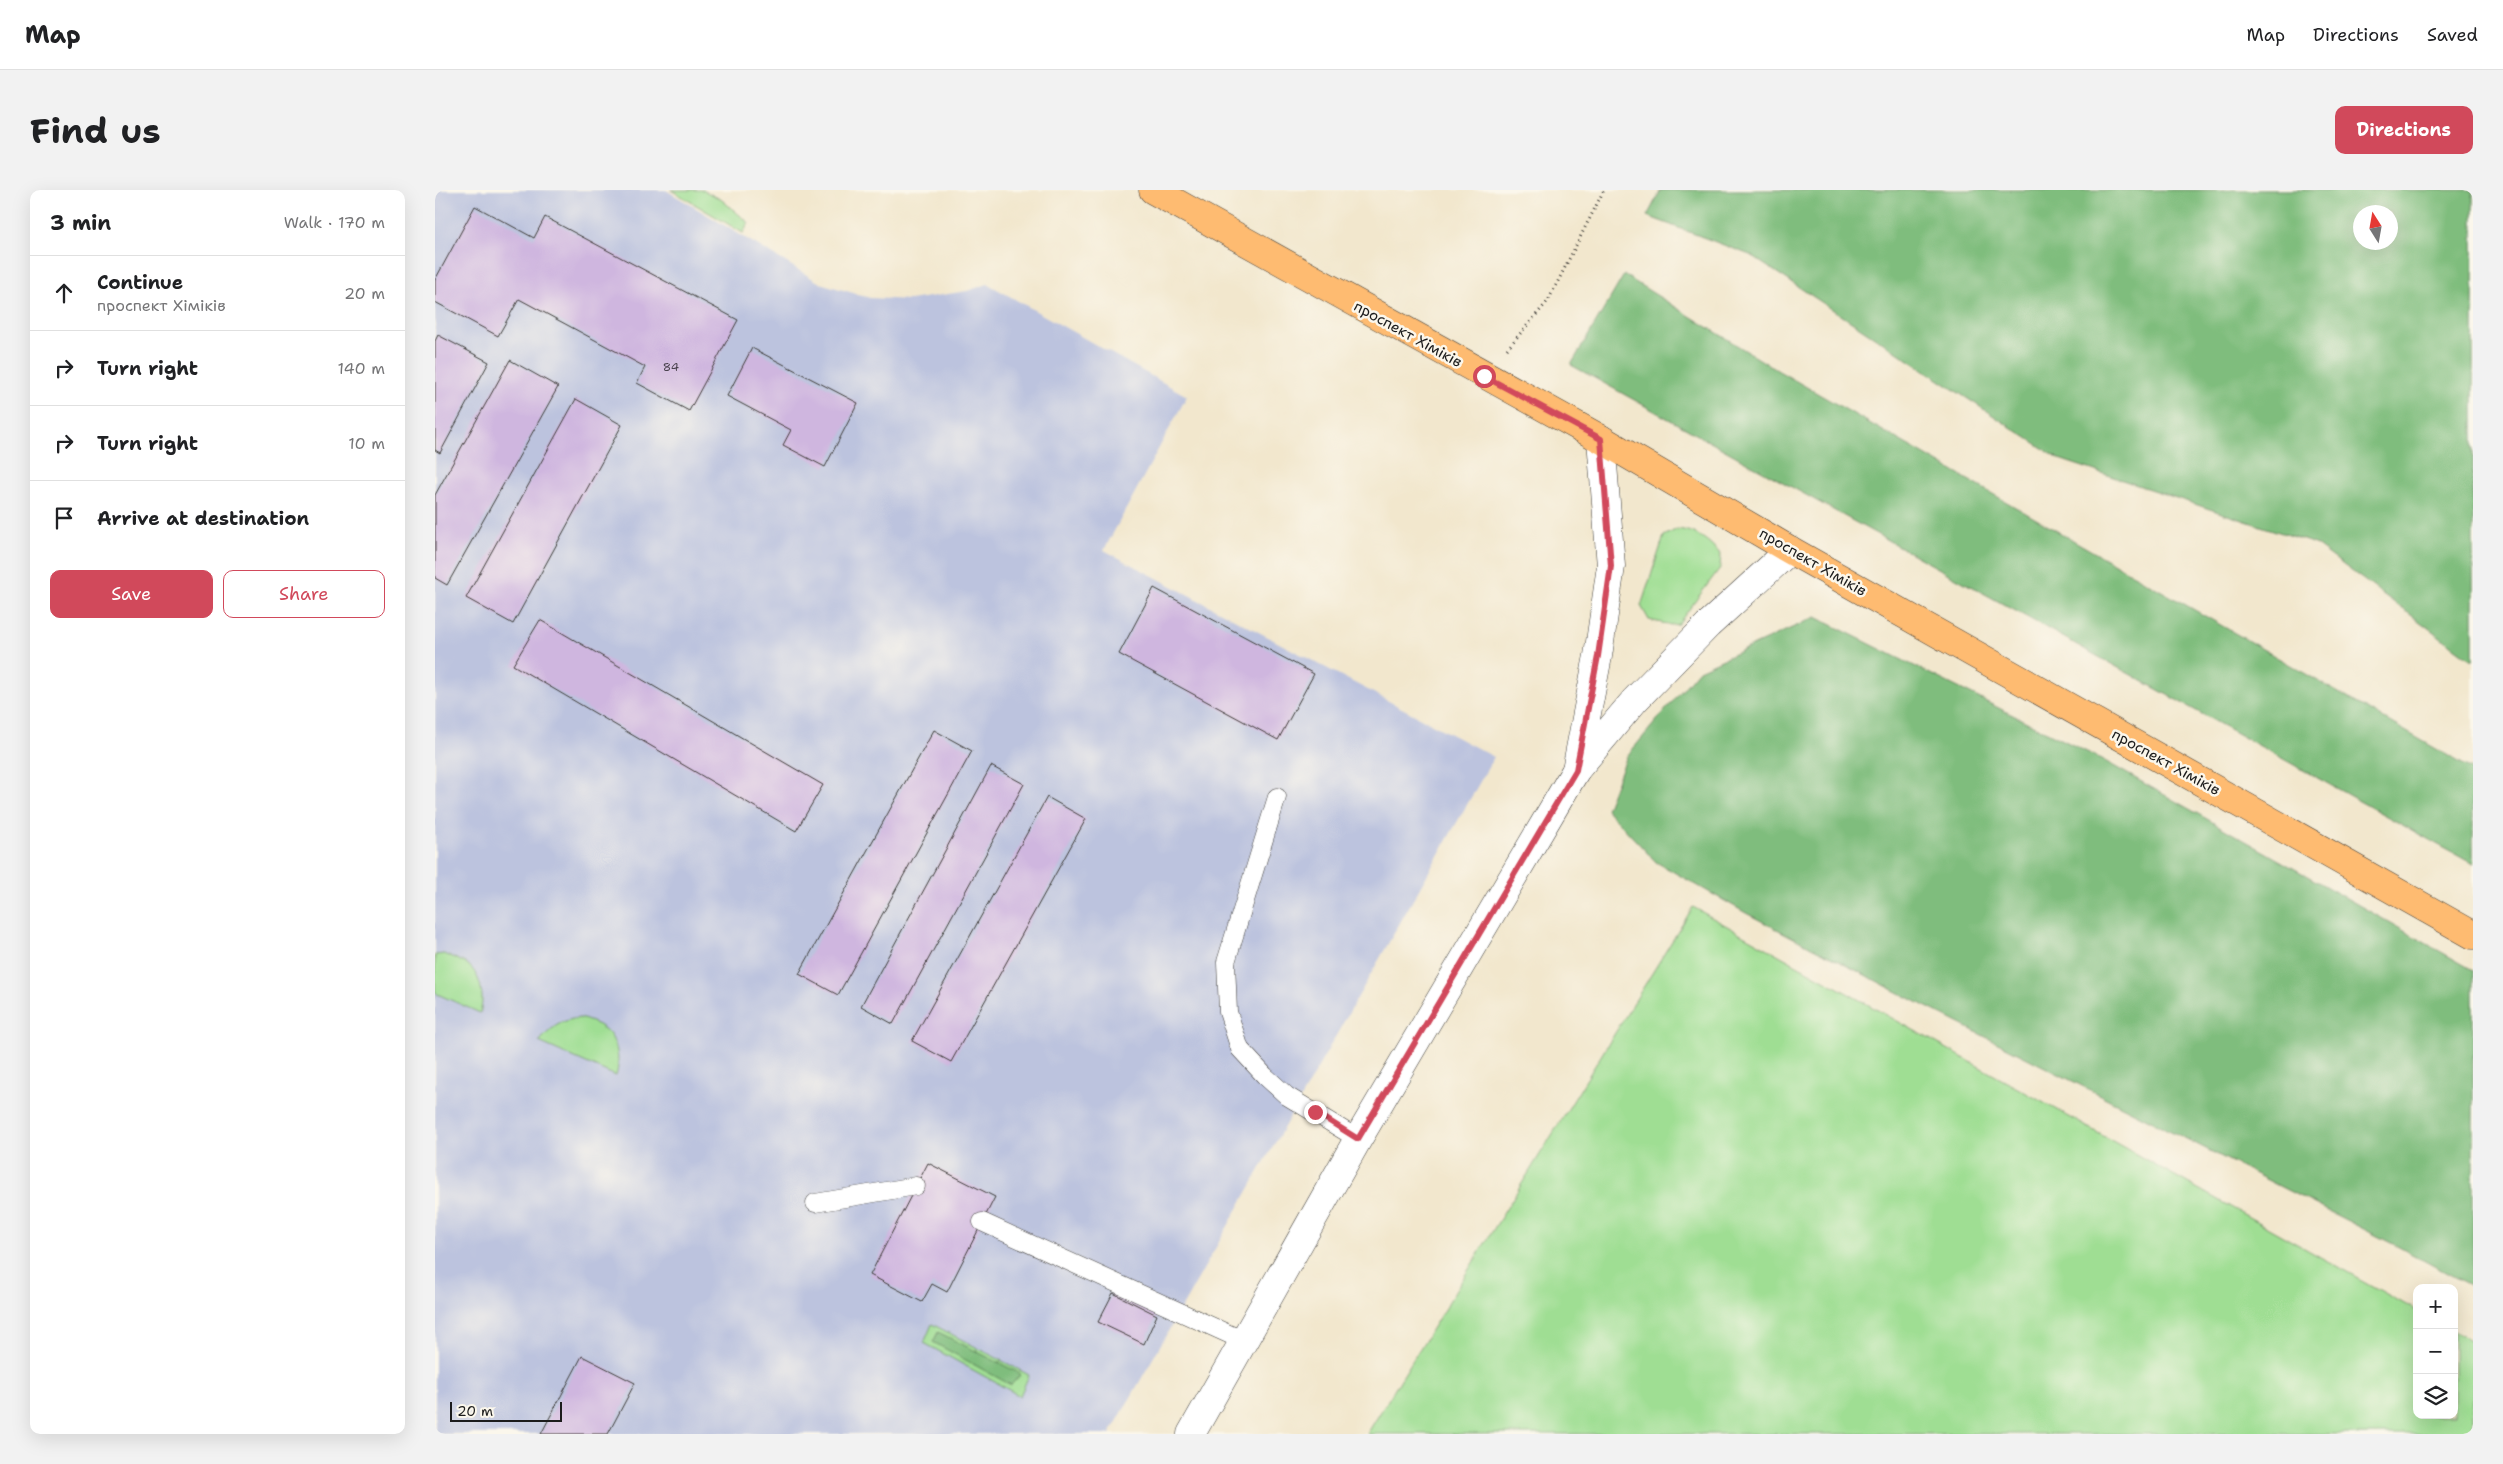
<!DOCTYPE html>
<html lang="en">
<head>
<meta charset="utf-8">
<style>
  :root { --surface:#fff; --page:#f2f2f2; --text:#202124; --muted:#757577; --line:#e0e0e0; --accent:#d1495b }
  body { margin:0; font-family:"Shantell Sans",sans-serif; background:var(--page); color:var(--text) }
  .controls { position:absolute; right:15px; bottom:15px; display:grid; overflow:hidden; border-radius:10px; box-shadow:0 5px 20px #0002 }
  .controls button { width:45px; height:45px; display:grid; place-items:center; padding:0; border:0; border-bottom:1px solid var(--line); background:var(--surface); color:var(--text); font:25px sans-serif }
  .compass { position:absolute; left:1918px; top:15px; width:45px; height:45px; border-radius:50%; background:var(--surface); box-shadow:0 5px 20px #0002; rotate:349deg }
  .scale { position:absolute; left:15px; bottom:12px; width:112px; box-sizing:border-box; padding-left:5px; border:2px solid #1c1c1c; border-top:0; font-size:14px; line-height:18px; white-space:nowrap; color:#1c1c1c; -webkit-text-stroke:4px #fbf7ec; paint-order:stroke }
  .stop { position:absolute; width:15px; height:15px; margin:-11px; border:4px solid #d1495b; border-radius:50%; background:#fff }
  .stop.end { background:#d1495b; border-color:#fff; box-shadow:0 1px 5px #0008 }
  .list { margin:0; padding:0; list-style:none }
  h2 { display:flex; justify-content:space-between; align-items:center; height:65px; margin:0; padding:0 20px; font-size:21px }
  h2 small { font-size:16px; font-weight:400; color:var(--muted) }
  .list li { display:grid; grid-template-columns:32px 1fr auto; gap:15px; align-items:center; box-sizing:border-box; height:75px; padding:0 20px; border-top:1px solid var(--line) }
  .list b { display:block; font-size:19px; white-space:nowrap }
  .list p { margin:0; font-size:16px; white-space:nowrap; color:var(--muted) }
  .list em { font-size:16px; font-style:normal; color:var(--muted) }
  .actions { display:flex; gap:10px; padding:15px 20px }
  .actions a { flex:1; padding:11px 0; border:1px solid var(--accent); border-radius:10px; text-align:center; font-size:18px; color:var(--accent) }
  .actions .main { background:var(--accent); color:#fff }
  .icon { flex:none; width:28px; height:28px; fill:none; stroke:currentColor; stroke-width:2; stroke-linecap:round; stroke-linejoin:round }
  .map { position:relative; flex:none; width:2038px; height:1244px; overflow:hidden; border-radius:10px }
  header { display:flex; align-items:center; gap:30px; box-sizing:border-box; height:70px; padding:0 25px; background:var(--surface); border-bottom:1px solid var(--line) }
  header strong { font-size:24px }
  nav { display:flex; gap:28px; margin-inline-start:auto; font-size:18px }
  .intro { display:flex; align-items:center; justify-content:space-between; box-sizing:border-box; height:120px; padding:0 30px }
  h1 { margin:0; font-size:35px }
  .button { padding:12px 22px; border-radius:10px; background:var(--accent); color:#fff; font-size:18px; font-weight:700 }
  main { display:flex; gap:30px; padding:0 30px }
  aside { flex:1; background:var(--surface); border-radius:10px; box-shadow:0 5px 20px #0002 }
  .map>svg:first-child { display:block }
</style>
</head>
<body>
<header>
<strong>Map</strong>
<nav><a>Map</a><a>Directions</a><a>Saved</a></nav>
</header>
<div class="intro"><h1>Find us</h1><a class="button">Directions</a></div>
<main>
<aside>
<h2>3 min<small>Walk · 170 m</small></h2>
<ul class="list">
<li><svg class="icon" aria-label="ahead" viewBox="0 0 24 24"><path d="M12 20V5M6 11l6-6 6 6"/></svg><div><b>Continue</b><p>проспект Хіміків</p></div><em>20 m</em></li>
<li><svg class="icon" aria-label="right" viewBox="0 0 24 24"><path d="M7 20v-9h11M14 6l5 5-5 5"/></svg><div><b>Turn right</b></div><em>140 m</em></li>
<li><svg class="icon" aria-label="right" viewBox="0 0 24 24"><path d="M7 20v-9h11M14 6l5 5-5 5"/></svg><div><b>Turn right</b></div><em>10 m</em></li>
<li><svg class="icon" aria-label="arrive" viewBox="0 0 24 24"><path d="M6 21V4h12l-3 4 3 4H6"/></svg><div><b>Arrive at destination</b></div></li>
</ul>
<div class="actions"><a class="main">Save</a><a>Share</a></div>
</aside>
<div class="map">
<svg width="2038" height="1244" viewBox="0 0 2038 1244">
  <rect width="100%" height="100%" fill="#fbf7ec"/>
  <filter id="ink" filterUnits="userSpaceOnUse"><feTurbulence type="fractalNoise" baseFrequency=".02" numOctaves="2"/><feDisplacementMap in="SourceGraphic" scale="10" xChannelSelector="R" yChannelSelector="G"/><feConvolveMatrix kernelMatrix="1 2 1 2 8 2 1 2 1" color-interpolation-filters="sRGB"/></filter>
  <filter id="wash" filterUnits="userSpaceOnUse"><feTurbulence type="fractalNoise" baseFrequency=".0096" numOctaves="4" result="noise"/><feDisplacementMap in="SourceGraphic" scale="20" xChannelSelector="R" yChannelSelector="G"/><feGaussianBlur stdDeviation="1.12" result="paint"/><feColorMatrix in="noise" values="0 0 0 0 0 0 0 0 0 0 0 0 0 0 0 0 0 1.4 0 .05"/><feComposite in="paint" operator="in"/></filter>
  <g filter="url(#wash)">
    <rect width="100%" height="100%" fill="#f2e7cd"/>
    <polygon fill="#bcc3de" points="0,0 231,0 385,93 435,108 475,110 532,101 553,94 752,206 669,360 1059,567 675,1244 0,1244"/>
    <g fill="#9fde93" stroke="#5e7d58">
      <polygon points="236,0 268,0 287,10 314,33 308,43"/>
      <path d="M1242 339C1261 341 1274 350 1286 365L1285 378 1243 434 1236 435 1214 430 1206 416 1229 346Z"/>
      <polygon points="1258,717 1982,1121 1982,1225 2019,1225 2019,1141 2038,1152 2038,1244 932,1244"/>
      <path d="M9 764C17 767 25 770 32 774 46 784 50 808 45 823L0 803V765Z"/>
      <path d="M146 828C153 831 162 833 168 838 182 847 186 871 181 886L104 852C116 838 126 829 146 828Z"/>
      <polygon points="497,1134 594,1185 585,1206 489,1153"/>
    </g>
    <g fill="#7fbd7d" stroke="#4e6c4c" fill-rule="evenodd">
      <path d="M1226 0H2038V471L1880 354 1624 269 1315 65 1212 26ZM1956 22V52H1926V22Z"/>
      <polygon points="1189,85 1342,180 2038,580 2038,674 1136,175"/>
      <polygon points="1381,427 1668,570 2038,780 2038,1097 1960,1055 1478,810 1311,723 1221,672 1171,619 1192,566 1264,480"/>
      <polygon points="503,1142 586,1184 576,1195 498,1152"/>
    </g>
    <g id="blocks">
      <g fill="#cfb6df">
        <polygon points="40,16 99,48 110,27 303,130 254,221 202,193 210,177 84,109 63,146 0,112 0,90"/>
        <polygon points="3,145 54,172 5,263 0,260 0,151"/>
        <polygon points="317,158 423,213 390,277 348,255 356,240 292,206"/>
        <polygon points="75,170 123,197 12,395 0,388 0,305"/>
        <polygon points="141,209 187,235 78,434 31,408"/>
        <polygon points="719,398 879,484 843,550 684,464"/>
        <polygon points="105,430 388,595 361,641 78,475"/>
        <polygon points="499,540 537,561 403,805 364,784"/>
        <polygon points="556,576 589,594 458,834 426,816"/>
        <polygon points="612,607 651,629 516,872 477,851"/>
        <polygon points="493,973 560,1007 512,1102 497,1094 487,1112 435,1085"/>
        <polygon points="678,1103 722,1125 709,1154 663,1132"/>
        <polygon points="147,1166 200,1193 173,1244 106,1244"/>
      </g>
    </g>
  </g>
  <g filter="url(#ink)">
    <use href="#blocks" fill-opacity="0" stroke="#3c3a37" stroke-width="1"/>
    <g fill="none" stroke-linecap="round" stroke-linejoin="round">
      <defs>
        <g id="lane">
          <polyline points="842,607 791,772 793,822 805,859 830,886 852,906 923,949"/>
          <polyline points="380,1013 481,996"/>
          <polyline points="547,1032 809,1151"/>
        </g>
        <g id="street">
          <polyline points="1166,249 1176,376 1163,466 1141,580 1200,510 1273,435 1355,360"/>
          <polyline points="756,1244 923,949 1141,580"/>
        </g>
        <polyline id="primary" points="718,0 1166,249 1355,360 2038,745"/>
      </defs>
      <use href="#lane" stroke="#3c3a37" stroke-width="19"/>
      <use href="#street" stroke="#3c3a37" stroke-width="29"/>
      <use href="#primary" stroke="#3c3a37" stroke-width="29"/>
      <polyline stroke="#3c3a37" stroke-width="3" stroke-dasharray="1 4" stroke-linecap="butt" points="1072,159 1113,111 1169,0"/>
      <use href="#lane" stroke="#fff" stroke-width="18"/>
      <use href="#street" stroke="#fff" stroke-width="28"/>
      <use href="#primary" stroke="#febb71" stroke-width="28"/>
    </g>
  </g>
  <g fill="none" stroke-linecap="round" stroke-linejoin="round" filter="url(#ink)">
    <polyline stroke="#d1495b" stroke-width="6" points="880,922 923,949 1141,580 1163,466 1176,376 1166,249 1049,186"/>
  </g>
  <g text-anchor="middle" stroke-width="5" stroke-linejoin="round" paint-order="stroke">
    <g font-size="12" fill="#49424d">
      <text x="236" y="181">84</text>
    </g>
    <g font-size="15" fill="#1c1c1c" stroke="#fbf7ec">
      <text transform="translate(973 144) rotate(29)" y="5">проспект Хіміків</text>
      <text transform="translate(1378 372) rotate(30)" y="5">проспект Хіміків</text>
      <text transform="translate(1731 572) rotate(29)" y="5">проспект Хіміків</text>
    </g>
  </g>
</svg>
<div class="controls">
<button>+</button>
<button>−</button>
<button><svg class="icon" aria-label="layers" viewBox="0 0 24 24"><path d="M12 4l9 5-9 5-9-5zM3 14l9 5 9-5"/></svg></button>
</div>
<svg class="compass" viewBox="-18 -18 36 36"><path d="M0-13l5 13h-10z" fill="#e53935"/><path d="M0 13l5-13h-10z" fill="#757577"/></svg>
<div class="scale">20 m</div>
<div class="stop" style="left:1049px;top:186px"></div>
<div class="stop end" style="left:880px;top:922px"></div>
</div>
</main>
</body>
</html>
